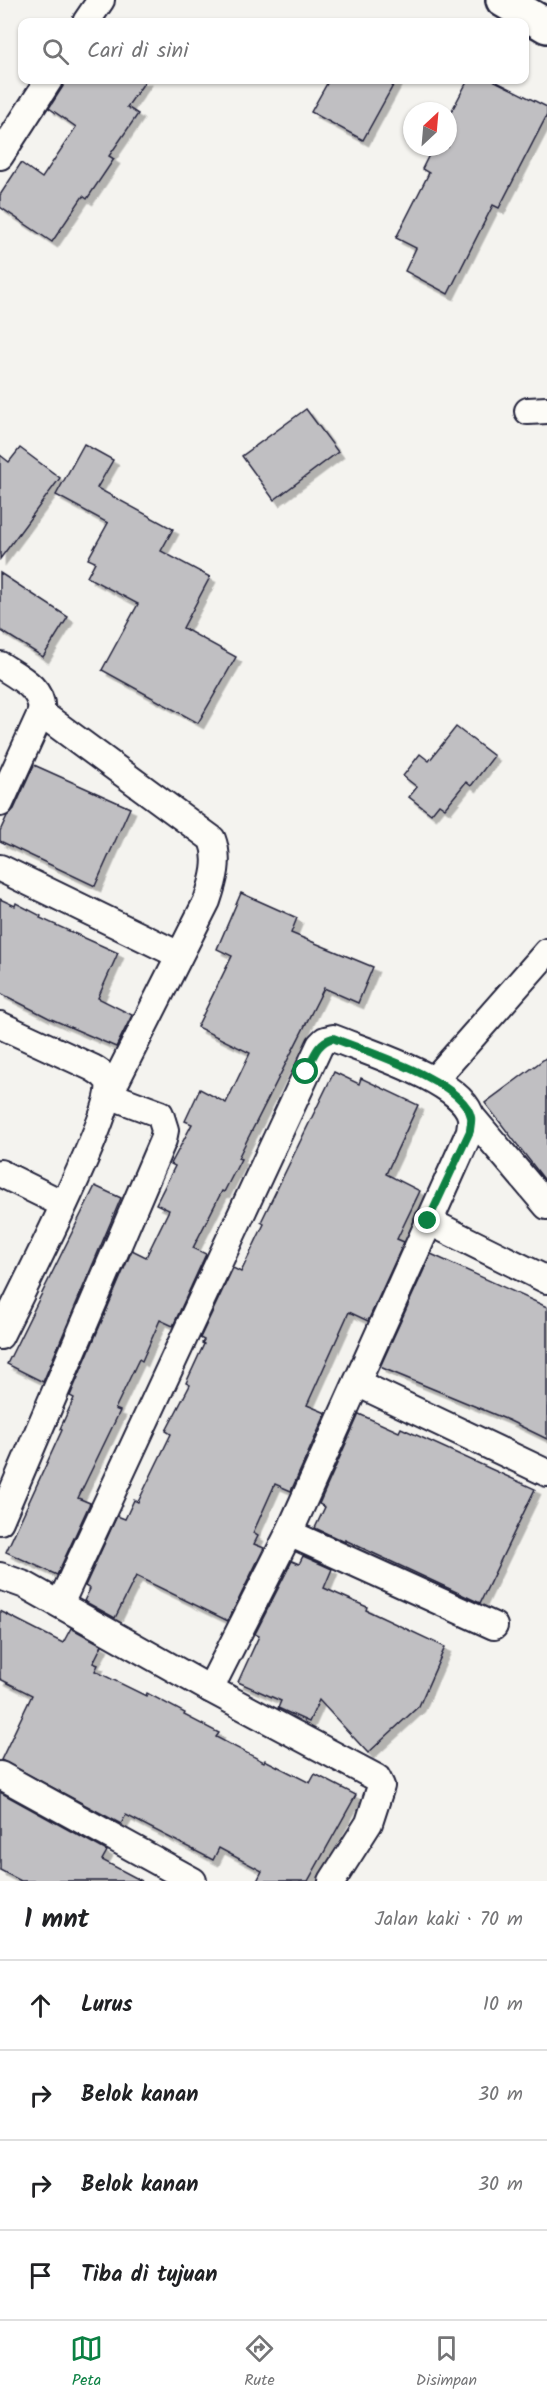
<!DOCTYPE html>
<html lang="id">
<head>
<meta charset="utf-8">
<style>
  :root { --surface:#fff; --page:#f6f6f6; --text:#202124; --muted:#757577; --line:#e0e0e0; --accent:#0b8043 }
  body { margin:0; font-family:Kalam,sans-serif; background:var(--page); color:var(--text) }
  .compass { position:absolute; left:403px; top:102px; width:54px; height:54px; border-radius:50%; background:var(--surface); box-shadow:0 2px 4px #0004; rotate:26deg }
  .stop { position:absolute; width:18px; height:18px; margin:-14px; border:4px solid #0b8043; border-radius:50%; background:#fff }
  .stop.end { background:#0b8043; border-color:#fff; box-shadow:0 2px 6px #0008 }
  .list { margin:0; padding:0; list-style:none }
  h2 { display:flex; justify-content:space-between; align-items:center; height:78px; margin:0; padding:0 24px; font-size:26px }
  h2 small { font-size:20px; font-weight:400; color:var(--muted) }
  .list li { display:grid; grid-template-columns:39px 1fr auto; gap:18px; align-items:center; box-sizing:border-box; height:90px; padding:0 24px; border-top:2px solid var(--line) }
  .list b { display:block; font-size:22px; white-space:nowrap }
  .list em { font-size:20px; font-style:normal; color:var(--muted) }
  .icon { flex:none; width:33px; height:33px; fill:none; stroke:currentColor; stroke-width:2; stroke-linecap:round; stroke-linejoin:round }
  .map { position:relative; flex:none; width:547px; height:1881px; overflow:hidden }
  .search { position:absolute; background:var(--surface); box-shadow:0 2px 4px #0004; left:18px; right:18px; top:18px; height:66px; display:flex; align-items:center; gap:15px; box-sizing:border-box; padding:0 21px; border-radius:12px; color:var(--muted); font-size:22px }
  .sheet { height:438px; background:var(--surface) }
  nav { display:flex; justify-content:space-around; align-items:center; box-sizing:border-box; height:84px; border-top:2px solid var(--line); background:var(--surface); font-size:16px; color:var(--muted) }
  nav a { display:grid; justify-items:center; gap:3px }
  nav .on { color:var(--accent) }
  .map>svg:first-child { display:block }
</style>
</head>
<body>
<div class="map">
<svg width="547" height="1881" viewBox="0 0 547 1881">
  <defs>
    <filter id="shadow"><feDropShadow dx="5.5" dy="5.5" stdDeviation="0" flood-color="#0004"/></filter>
  </defs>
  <rect width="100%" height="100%" fill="#f4f3ef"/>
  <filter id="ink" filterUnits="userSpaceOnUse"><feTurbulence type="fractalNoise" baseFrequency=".0167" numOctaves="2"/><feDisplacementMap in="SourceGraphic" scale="12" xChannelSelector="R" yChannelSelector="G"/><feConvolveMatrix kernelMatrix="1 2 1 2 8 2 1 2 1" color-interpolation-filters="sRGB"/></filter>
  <g filter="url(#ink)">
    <g fill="#c0bfc2" stroke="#22223b" stroke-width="1.5" filter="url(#shadow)">
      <polygon points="67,80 146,80 127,107 138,114 109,156 114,159 87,199 83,196 52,242 0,207 0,195 21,163 42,178 76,127 49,108"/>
      <polygon points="329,80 396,80 363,140 311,112"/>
      <polygon points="468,80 493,80 547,107 547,115 499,208 493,205 448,294 405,271 416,248 396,238 429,173 422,169 433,147 448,147 448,118"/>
      <polygon points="306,409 338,452 274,500 242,456"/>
      <polygon points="84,444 113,460 97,488 173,529 161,551 210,577 183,628 236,657 198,723 102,670 138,604 87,577 95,562 88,559 108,523 56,495"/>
      <polygon points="20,448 60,478 0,559 0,455 9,462"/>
      <polygon points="0,573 68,617 43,657 0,630"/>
      <polygon points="456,727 494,756 471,786 466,782 445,808 439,804 431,814 409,797 417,787 403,776 420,754 429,761"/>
      <polygon points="34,765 130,808 95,886 0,841 0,831 7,816 14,809"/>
      <polygon points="241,893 297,918 291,933 373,967 358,1003 324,988 238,1158 241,1159 224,1192 222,1191 193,1248 206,1254 173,1326 160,1320 142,1361 139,1359 115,1409 120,1411 78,1498 90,1503 57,1575 6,1552 62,1430 60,1429 74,1398 70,1396 132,1250 146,1257 169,1210 156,1204 175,1166 171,1164 192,1124 185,1121 200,1089 226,1103 250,1053 197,1027 232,956 217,949"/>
      <polygon points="0,899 15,906 16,903 41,916 40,918 118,953 98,998 132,1015 116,1047 49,1018 0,993"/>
      <polygon points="547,1057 547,1183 485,1103"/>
      <polygon points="334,1072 359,1084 361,1078 418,1105 386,1174 420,1191 397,1239 404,1242 368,1321 349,1312 307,1405 326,1413 291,1491 275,1484 253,1533 258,1536 254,1544 264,1548 228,1621 136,1576 115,1618 84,1601 90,1589 85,1586 117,1516 125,1519 134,1500 138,1502 171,1434 166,1431 190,1385 186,1383 204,1344 202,1343 204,1340 200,1338 233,1268 241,1272 264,1224 261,1222"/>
      <polygon points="95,1186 121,1198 43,1382 7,1364"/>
      <polygon points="431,1254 547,1307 547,1439 508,1420 380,1367"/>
      <polygon points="359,1414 399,1432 401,1428 535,1489 480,1603 345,1540 345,1542 315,1528 325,1507 319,1504"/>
      <polygon points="303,1556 332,1569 324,1588 367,1607 366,1610 445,1647 419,1706 368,1753 319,1700 309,1722 278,1708 281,1701 238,1682 259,1636 255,1634 292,1561 299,1564"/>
      <polygon points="0,1611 63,1643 71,1628 102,1645 93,1663 98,1665 95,1671 146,1696 147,1693 185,1713 184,1715 219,1733 216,1737 264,1762 265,1760 310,1783 315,1774 356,1795 308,1881 257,1881 262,1871 219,1848 213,1860 126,1815 121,1824 1,1760 32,1695 0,1679"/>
      <polygon points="0,1792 107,1851 102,1860 142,1881 21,1881 0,1870"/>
    </g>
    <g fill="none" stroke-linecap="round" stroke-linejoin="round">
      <defs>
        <g id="street">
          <polyline points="86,22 101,0"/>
          <polyline points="0,156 49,80"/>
          <polyline points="528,411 547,410"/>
          <path d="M0 665C17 676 45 689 41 713L0 803"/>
          <polyline points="0,868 179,955"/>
          <path d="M0 1025 93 1068C99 1072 108 1077 109 1084 114 1112 18 1299 0 1336"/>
          <polyline points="435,1079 547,952"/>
          <polyline points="471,1116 547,1206"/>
          <polyline points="0,1173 63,1204"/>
          <polyline points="428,1221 547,1280"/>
          <polyline points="357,1383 547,1473"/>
          <path d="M0 1521 163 1140 165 1130 160 1114 109 1095 207 901C214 880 220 860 212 839L41 713"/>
          <polyline points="289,1533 494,1626"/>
          <polyline points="0,1576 25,1585 210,1689 377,1778 381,1786 369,1823 332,1881"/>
          <path d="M60 1604 320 1045 325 1040 333 1038C364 1051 464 1081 471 1117 472 1121 470 1127 470 1131L289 1533 210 1689"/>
          <polyline points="0,1775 193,1881"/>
        </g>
        <polyline id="secondary" points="503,0 547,26"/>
      </defs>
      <use href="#street" stroke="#22223b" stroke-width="30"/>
      <use href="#secondary" stroke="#22223b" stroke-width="38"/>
      <use href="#street" stroke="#fdfcf7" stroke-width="26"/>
      <use href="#secondary" stroke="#fdfcf7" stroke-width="33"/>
    </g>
  </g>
  <g fill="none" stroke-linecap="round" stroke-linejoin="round" filter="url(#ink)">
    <path stroke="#0b8043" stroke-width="8" d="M306 1072C313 1058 317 1042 333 1038 364 1051 464 1081 471 1117 472 1121 470 1127 470 1131L428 1221"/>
  </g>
</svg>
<svg class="compass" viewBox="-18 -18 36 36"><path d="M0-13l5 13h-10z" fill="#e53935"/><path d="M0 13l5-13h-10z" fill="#757577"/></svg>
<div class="stop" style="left:306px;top:1072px"></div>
<div class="stop end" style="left:428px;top:1221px"></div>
<div class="search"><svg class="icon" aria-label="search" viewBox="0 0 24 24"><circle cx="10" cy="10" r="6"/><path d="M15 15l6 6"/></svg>Cari di sini</div>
</div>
<section class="sheet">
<h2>1 mnt<small>Jalan kaki · 70 m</small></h2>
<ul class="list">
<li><svg class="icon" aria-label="ahead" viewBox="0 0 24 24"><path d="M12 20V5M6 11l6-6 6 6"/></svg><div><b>Lurus</b></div><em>10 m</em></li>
<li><svg class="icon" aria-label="right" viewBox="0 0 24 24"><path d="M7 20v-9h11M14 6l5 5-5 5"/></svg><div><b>Belok kanan</b></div><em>30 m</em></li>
<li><svg class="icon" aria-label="right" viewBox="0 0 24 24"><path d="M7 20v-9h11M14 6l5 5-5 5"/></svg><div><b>Belok kanan</b></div><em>30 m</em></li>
<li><svg class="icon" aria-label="arrive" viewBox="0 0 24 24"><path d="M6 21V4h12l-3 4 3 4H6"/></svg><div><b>Tiba di tujuan</b></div></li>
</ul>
</section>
<nav>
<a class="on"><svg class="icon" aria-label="map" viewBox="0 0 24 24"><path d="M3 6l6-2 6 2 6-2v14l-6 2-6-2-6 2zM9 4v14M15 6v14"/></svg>Peta</a>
<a><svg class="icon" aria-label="directions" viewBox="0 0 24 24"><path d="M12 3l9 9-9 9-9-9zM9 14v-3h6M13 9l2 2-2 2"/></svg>Rute</a>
<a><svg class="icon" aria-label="saved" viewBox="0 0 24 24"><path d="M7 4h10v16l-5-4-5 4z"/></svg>Disimpan</a>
</nav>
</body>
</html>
